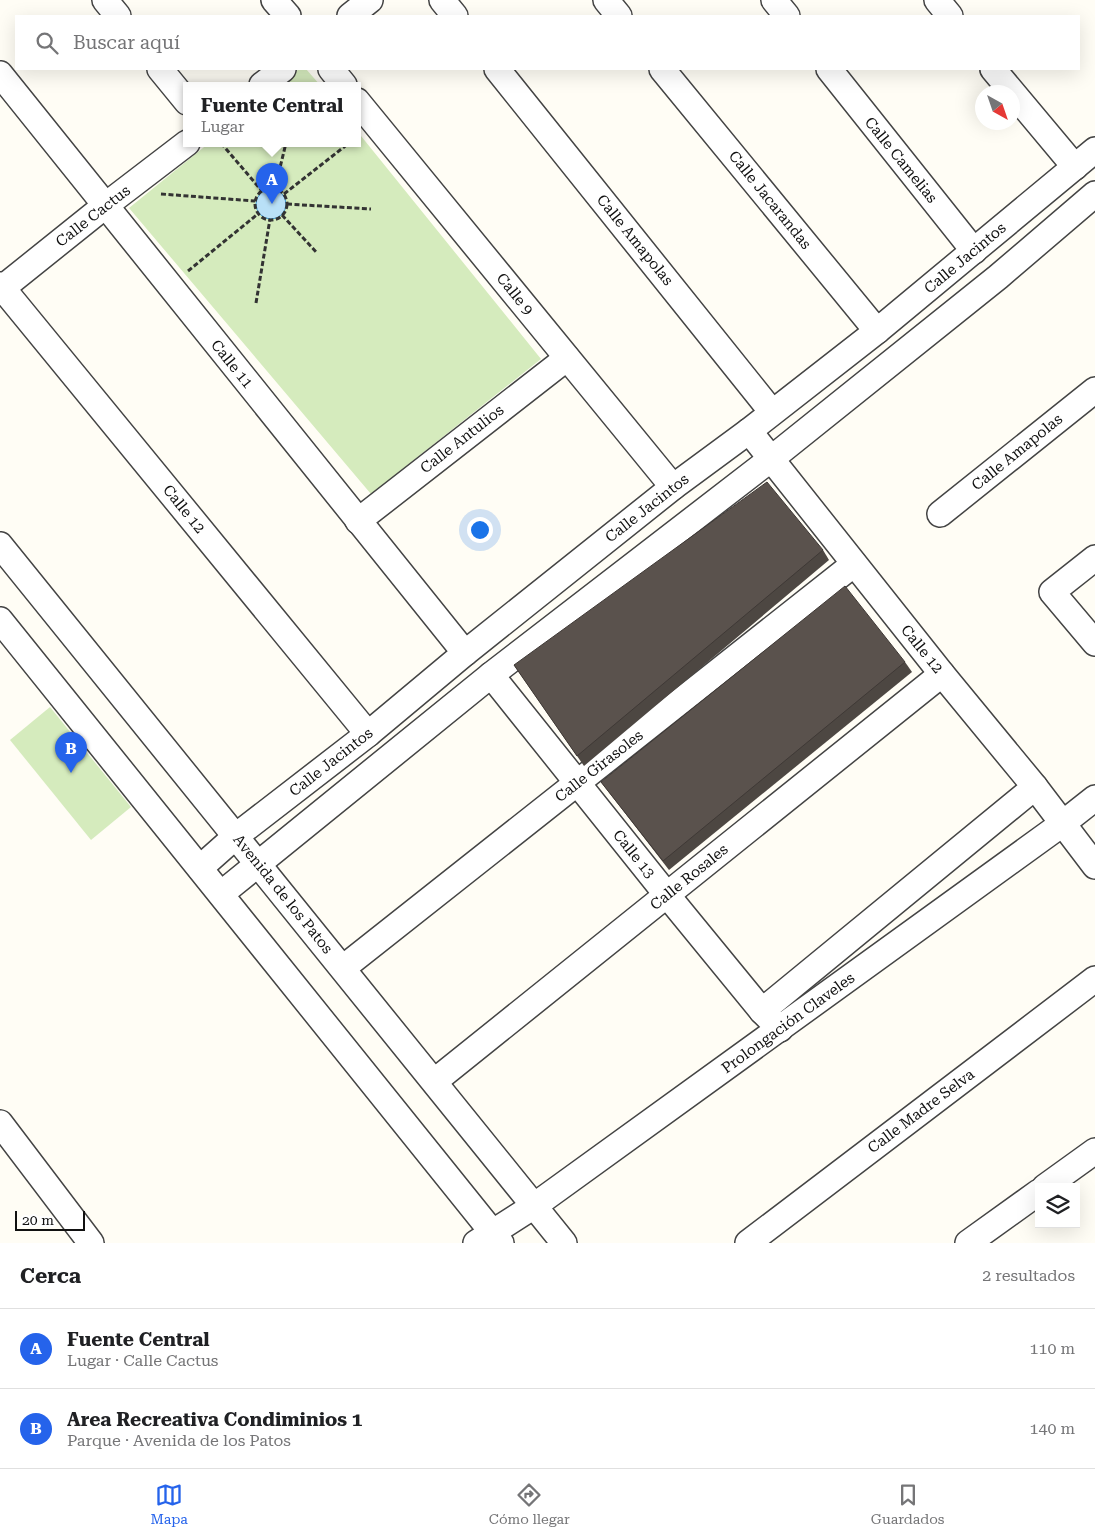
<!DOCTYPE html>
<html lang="es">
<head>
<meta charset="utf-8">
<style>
  :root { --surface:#fff; --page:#f6f6f6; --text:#202124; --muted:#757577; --line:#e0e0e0; --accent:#2563eb }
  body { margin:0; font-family:"Roboto Serif",serif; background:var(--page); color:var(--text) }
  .controls { position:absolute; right:15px; bottom:15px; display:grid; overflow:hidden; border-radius:0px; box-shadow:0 5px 20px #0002 }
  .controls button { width:45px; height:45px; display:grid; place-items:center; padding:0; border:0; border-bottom:1px solid var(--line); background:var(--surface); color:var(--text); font:25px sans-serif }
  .compass { position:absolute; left:975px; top:85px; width:45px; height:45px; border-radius:50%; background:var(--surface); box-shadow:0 5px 20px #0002; rotate:140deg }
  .scale { position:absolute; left:15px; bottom:12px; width:70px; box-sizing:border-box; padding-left:5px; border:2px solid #111; border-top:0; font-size:14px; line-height:18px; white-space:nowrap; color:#111; -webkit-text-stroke:4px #fff; paint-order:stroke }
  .you { position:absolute; left:479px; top:529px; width:18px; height:18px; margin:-12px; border:4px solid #fff; border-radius:50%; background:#1a73e8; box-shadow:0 0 0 8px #1a73e833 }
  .badge { display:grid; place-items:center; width:32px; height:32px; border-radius:50%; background:var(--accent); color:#fff; font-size:16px; font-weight:700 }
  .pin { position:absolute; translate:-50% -41px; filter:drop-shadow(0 1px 2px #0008) }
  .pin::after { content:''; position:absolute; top:26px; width:18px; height:15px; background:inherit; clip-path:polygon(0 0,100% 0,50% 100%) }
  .popup { position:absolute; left:183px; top:82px; width:178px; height:65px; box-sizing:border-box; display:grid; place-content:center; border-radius:0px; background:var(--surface); filter:drop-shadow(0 1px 4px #0005); font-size:16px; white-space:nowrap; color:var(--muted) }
  .popup b { font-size:19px; color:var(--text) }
  .popup::after { content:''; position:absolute; left:50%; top:100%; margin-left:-10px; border:10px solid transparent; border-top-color:var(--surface) }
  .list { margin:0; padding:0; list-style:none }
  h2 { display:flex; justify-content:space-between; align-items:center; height:65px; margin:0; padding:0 20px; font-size:21px }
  h2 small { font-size:16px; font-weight:400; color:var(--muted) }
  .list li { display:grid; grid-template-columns:32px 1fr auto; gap:15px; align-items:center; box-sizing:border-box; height:80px; padding:0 20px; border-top:1px solid var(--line) }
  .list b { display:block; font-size:19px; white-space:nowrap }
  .list p { margin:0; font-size:16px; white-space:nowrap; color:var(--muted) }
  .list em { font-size:16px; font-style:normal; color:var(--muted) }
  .icon { flex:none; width:28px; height:28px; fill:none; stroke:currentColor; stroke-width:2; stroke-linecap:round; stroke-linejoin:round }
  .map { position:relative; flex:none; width:1095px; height:1243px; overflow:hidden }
  .search { position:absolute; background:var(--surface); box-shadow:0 5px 20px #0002; left:15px; right:15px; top:15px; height:55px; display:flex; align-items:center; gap:12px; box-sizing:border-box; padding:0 18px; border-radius:0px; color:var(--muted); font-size:19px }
  .sheet { height:225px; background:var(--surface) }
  nav { display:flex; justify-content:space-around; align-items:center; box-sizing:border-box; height:70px; border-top:1px solid var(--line); background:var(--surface); font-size:14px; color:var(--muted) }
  nav a { display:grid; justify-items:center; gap:2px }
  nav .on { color:var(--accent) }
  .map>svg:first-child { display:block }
</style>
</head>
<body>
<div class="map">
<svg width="1095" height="1243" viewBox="0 0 1095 1243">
  <rect width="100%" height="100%" fill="#fffdf5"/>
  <g fill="#d5ebbd">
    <polygon points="299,69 306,69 320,85 279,85"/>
    <polygon points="357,131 541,359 371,494 129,208 209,143 357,143"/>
    <polygon points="50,707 131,807 91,840 10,740"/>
  </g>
  <circle fill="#b9e0f7" stroke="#3f96cf" cx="271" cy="204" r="15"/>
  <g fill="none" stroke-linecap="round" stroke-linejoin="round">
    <defs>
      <g id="minor">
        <polyline points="105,0 118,16"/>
        <polyline points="274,0 288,16"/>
        <polyline points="442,0 455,16"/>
        <polyline points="606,0 619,16"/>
        <polyline points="774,0 787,16"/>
        <polyline points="937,0 950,16"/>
        <polyline points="350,16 370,0"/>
        <polyline points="160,69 187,102"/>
        <polyline points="331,69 344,85"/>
        <polyline points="497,69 772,412"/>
        <polyline points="662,69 877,331"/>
        <polyline points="829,69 974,251"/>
        <polyline points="993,69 1075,167"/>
        <polyline points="0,74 465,653"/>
        <polyline points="262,85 283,69"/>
        <polyline points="357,101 673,487"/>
        <polyline points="0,285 368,734"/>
        <polyline points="0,290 106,205 187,143"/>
        <polyline points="749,431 942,674 1035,787 1095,866"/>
        <polyline points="940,514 1095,390"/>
        <polyline points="358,521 567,358"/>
        <polyline points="0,545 564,1243"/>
        <polyline points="1095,558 1052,592 1095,643"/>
        <polyline points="0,620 501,1243"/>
        <polyline points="491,675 667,895 762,1011 780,1029"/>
        <polyline points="200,868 236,836 368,734 465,653 673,487 749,431 877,331 1095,150"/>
        <polyline points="221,894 491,675 771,459 998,277 1095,194"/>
        <polyline points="343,968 854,564"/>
        <polyline points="762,1011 1035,787"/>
        <polyline points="435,1081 942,674"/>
        <polyline points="0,1123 91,1243"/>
        <polyline points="1045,1187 1095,1151"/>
        <polyline points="476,1243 534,1206 1062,824 1095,798"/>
        <polyline points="748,1243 1095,979"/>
        <polyline points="968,1243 1039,1192"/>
      </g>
    </defs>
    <use href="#minor" stroke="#444" stroke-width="28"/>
    <g stroke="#333" stroke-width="3" stroke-dasharray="5 2.5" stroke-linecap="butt">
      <polyline points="221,143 262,191"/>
      <polyline points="275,188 286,143"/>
      <circle cx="271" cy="204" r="16"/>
      <polyline points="161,194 255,201"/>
      <polyline points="284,194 349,143"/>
      <polyline points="287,204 371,209"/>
      <polyline points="282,215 317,253"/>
      <polyline points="188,271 259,213"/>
      <polyline points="256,303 270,219"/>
    </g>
    <use href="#minor" stroke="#fff" stroke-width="25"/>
  </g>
  <g fill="#4d4742">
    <polygon points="823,550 829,560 584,766 514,665"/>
    <polygon points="905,662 912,672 669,870 601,782"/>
  </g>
  <g fill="#5a524d" stroke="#3f3936">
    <polygon points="767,482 823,550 577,756 514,665"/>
    <polygon points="845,586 905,662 663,861 601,782"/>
  </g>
  <g text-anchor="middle" stroke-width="5" stroke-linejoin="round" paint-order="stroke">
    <g font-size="15" fill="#111" stroke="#fff">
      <text transform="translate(901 160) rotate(51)" y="5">Calle Camelias</text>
      <text transform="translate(770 200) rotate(51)" y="5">Calle Jacarandas</text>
      <text transform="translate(93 216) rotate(-38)" y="5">Calle Cactus</text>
      <text transform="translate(635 240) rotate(51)" y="5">Calle Amapolas</text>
      <text transform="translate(965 258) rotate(-40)" y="5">Calle Jacintos</text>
      <text transform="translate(515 294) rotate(51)" y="5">Calle 9</text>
      <text transform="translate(232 364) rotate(51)" y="5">Calle 11</text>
      <text transform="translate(462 439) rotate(-38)" y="5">Calle Antulios</text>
      <text transform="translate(1017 452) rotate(-39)" y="5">Calle Amapolas</text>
      <text transform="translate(647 508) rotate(-38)" y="5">Calle Jacintos</text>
      <text transform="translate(184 509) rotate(51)" y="5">Calle 12</text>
      <text transform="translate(922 649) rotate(51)" y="5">Calle 12</text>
      <text transform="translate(331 762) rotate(-38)" y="5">Calle Jacintos</text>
      <text transform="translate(599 766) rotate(-38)" y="5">Calle Girasoles</text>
      <text transform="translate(634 854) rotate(51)" y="5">Calle 13</text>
      <text transform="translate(689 877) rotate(-39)" y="5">Calle Rosales</text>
      <text transform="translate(283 894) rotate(51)" y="5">Avenida de los Patos</text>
      <text transform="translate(788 1023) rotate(-36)" y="5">Prolongación Claveles</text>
      <text transform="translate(921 1111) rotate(-37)" y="5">Calle Madre Selva</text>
    </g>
  </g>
</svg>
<div class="controls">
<button><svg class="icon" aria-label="layers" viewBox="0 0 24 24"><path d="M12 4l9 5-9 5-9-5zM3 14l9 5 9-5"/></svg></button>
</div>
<svg class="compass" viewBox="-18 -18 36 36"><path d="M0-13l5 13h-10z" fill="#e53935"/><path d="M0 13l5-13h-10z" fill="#757577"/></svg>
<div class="scale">20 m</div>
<div class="you"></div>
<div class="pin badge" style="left:272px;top:204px">A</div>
<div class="popup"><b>Fuente Central</b>Lugar</div>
<div class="pin badge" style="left:71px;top:773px">B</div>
<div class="search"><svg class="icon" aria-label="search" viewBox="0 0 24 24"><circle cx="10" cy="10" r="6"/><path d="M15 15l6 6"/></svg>Buscar aquí</div>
</div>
<section class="sheet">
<h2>Cerca<small>2 resultados</small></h2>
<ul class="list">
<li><span class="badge">A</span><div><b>Fuente Central</b><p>Lugar · Calle Cactus</p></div><em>110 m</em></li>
<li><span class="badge">B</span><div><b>Area Recreativa Condiminios 1</b><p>Parque · Avenida de los Patos</p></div><em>140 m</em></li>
</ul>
</section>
<nav>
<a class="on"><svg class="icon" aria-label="map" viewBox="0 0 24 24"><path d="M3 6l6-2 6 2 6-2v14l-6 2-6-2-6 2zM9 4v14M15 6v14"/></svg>Mapa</a>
<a><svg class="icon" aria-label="directions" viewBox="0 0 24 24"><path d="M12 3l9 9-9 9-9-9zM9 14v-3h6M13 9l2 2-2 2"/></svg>Cómo llegar</a>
<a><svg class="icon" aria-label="saved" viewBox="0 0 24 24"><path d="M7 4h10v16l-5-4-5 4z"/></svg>Guardados</a>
</nav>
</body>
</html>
